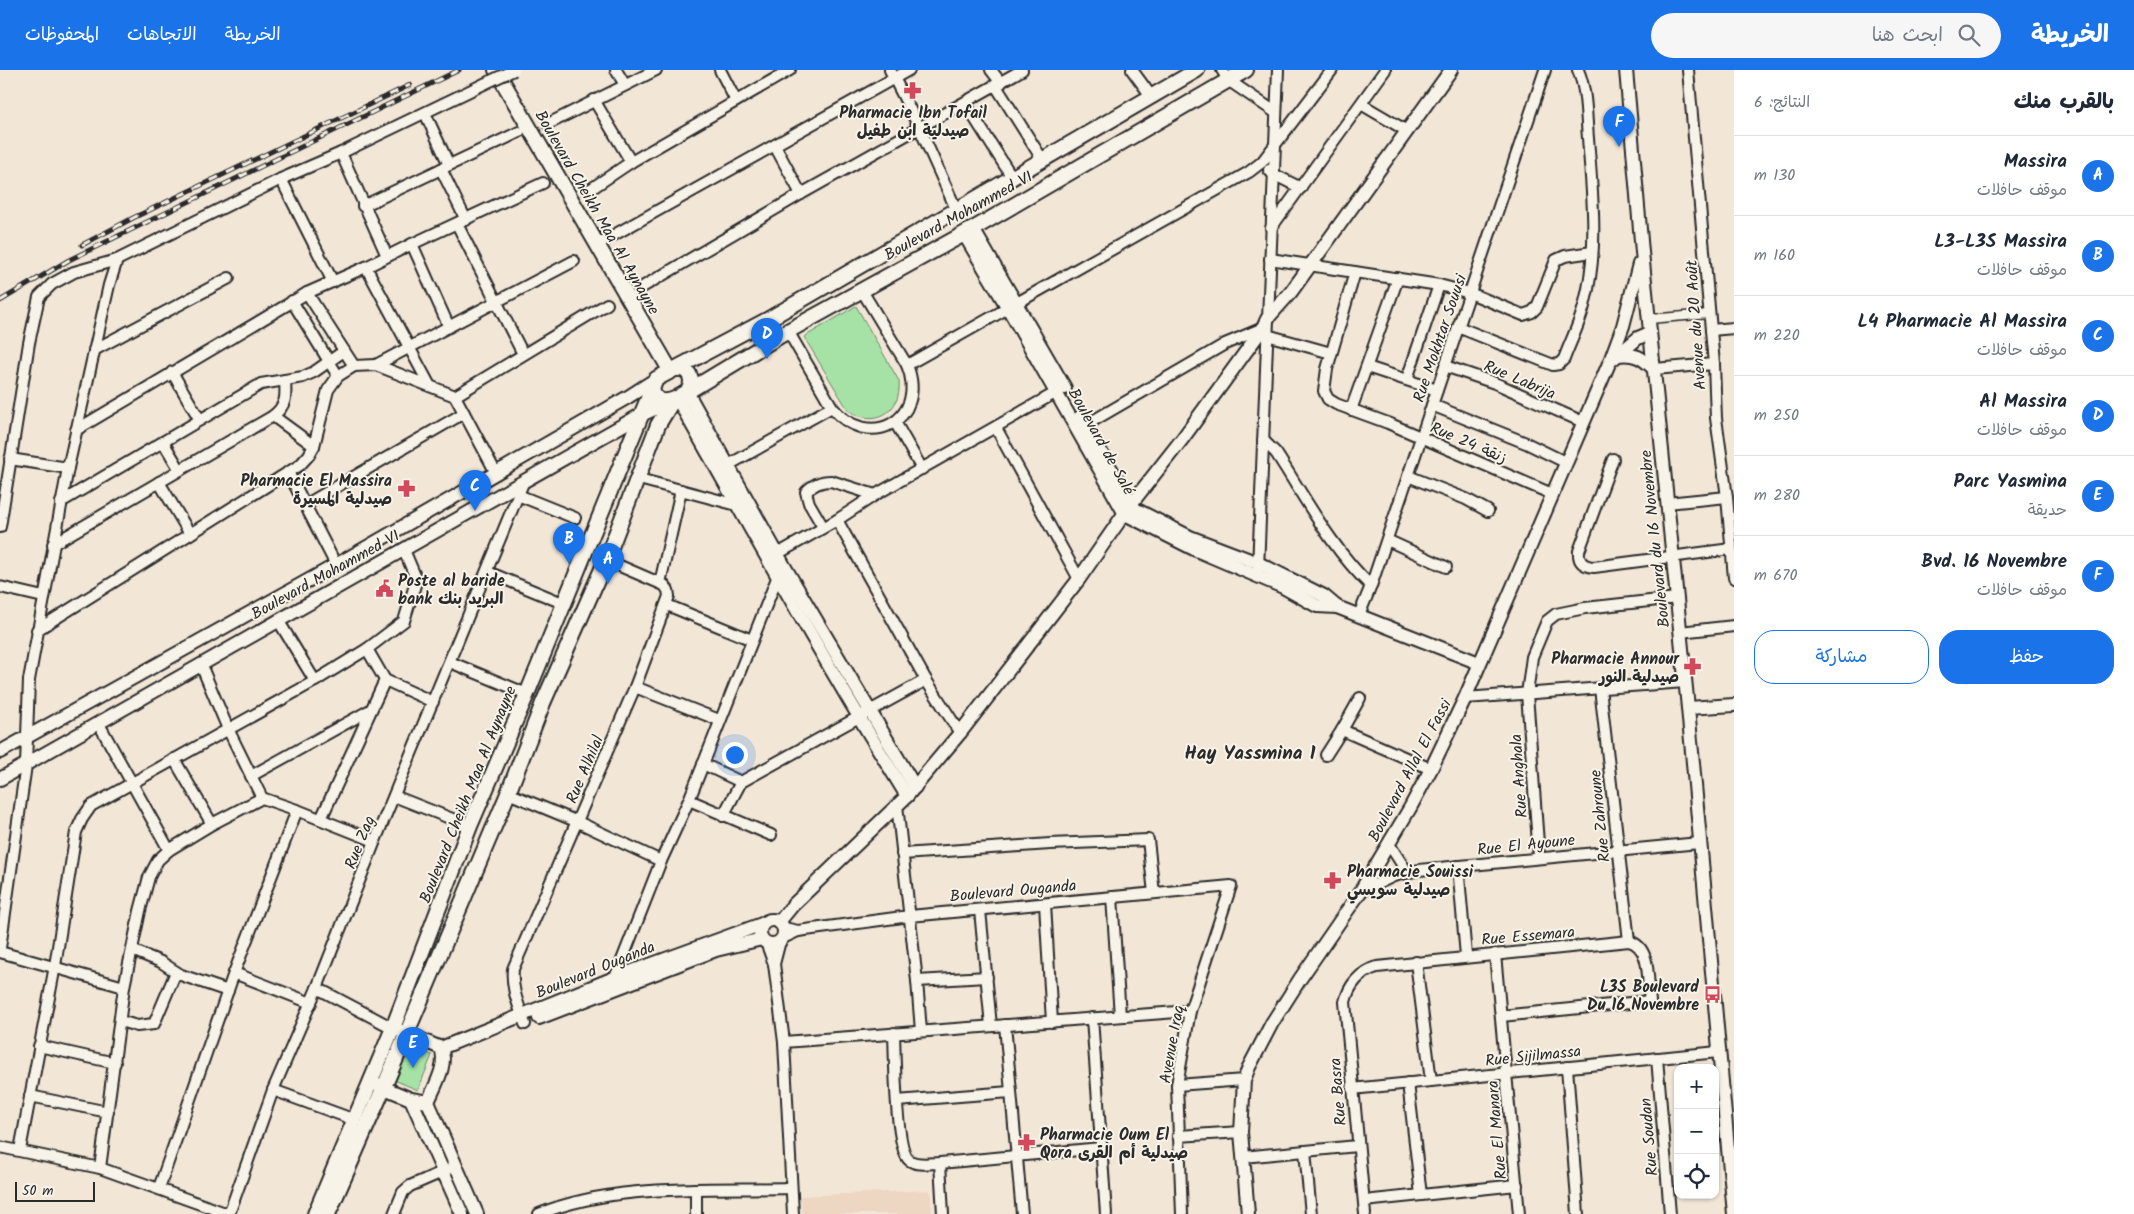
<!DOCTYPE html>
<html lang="ar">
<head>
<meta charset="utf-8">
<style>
  :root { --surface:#fff; --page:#f6f6f7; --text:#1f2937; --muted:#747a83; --line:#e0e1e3; --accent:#1a73e8 }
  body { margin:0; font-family:Kalam,"Playpen Sans Arabic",sans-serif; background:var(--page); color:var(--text); direction:rtl }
  .controls { position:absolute; right:15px; bottom:15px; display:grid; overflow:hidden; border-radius:10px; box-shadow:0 1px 4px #0004 }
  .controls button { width:45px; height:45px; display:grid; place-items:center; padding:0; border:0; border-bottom:1px solid var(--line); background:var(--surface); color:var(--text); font:25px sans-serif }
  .scale { position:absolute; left:15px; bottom:12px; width:80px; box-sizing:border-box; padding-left:5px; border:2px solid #2b2b2b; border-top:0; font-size:14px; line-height:18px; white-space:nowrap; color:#2b2b2b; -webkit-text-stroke:4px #f7f3e8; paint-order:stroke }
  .you { position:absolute; left:734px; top:684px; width:18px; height:18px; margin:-12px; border:4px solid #fff; border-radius:50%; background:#1a73e8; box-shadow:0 0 0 8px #1a73e833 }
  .badge { display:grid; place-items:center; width:32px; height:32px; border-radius:50%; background:var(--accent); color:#fff; font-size:16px; font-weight:700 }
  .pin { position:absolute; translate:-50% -41px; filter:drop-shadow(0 1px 2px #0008) }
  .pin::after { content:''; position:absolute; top:26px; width:18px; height:15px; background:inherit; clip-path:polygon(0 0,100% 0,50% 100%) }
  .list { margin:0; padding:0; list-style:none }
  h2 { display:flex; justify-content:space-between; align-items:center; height:65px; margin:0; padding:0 20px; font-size:21px }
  h2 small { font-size:16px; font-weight:400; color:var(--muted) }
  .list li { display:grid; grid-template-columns:32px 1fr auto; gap:15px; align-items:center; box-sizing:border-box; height:80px; padding:0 20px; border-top:1px solid var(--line) }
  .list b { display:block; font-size:19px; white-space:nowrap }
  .list p { margin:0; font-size:16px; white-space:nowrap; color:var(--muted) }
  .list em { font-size:16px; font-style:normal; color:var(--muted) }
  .actions { display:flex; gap:10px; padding:15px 20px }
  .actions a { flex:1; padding:11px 0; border:1px solid var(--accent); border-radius:20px; text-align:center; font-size:18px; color:var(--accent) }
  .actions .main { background:var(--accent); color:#fff }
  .icon { flex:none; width:28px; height:28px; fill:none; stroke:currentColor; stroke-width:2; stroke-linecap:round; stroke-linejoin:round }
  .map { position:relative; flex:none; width:1734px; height:1144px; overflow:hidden; direction:ltr }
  header { display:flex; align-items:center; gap:30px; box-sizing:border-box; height:70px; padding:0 25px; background:var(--accent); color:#fff }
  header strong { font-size:24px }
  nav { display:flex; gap:28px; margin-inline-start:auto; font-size:18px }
  .search { width:350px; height:45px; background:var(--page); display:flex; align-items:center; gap:12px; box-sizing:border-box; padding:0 18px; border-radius:28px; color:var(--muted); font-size:19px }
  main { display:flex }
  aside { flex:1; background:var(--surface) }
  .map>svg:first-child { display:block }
</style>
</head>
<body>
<header>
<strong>الخريطة</strong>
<div class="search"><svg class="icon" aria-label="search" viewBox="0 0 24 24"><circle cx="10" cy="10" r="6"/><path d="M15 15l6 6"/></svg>ابحث هنا</div>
<nav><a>الخريطة</a><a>الاتجاهات</a><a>المحفوظات</a></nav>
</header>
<main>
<aside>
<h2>بالقرب منك<small>النتائج: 6</small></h2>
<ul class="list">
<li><span class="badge">A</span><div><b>Massira</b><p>موقف حافلات</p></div><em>130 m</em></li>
<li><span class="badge">B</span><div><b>L3-L3S Massira</b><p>موقف حافلات</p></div><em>160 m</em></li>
<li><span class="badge">C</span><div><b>L4 Pharmacie Al Massira</b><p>موقف حافلات</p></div><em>220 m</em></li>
<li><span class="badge">D</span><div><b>Al Massira</b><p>موقف حافلات</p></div><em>250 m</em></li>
<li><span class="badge">E</span><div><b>Parc Yasmina</b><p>حديقة</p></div><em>280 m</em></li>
<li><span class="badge">F</span><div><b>Bvd. 16 Novembre</b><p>موقف حافلات</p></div><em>670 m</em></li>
</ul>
<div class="actions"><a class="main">حفظ</a><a>مشاركة</a></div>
</aside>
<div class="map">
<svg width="1734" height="1144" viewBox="0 0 1734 1144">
  <rect width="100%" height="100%" fill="#f2e6d7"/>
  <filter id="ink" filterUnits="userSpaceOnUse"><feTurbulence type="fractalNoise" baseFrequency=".02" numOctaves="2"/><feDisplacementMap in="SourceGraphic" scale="10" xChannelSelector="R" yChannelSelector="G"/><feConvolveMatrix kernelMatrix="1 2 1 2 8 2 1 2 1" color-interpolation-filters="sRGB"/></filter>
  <g filter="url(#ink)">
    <polygon fill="#edd6c2" points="930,1120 932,1144 802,1144 801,1126"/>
    <g fill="#a6e1a6" stroke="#688668">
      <path d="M856 236 899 311C902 343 874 358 848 340L804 267Z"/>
      <polygon points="407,976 432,985 418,1020 394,1010"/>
    </g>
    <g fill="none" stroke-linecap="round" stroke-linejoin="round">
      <defs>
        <polyline id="pedestrian" points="1649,249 1709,244"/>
        <g id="minor">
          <polyline points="616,0 625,15"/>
          <polyline points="720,0 736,31"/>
          <polyline points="890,0 920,59 956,139"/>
          <polyline points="991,0 1001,13"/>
          <polyline points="1132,0 1151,26"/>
          <polyline points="1222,0 1228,10 1275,42"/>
          <polyline points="1688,0 1714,294 1716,348 1727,427 1734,508"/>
          <polyline points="996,16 1042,89"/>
          <polyline points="594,30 631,92"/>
          <polyline points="965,33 1012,107"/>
          <polyline points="1361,34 1407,61"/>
          <polyline points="425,43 449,95"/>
          <polyline points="548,54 656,0"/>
          <polyline points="775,76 801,124"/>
          <polyline points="341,83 387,186"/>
          <polyline points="441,99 466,150"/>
          <polyline points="1269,100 1273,104 1301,118"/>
          <polyline points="281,109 333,212"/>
          <polyline points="588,121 631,92 790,0"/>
          <polyline points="363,136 519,62"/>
          <polyline points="457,154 523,284"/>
          <polyline points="1271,158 1385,0"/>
          <polyline points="412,174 449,257"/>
          <polyline points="596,175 909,0"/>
          <polyline points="1270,189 1439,215 1470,223 1523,245 1532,242 1537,237 1556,190 1565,186 1592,182"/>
          <polyline points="366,197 430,316"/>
          <polyline points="1355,202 1327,299 1324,321 1328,329 1336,334 1388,353 1552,424"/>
          <polyline points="639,219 801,124 1022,0"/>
          <polyline points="307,223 354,296"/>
          <polyline points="292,231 338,306"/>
          <path d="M1458 257 1553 295 1559 294 1564 289C1571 270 1581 251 1585 232 1599 179 1592 122 1588 68 1586 46 1587 21 1578 0"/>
          <polyline points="1711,260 1734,258"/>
          <path d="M788 261 832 337C868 383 929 350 907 295L861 219"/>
          <polyline points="1267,265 1331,283"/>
          <polyline points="94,280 229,208"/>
          <polyline points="376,295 574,191"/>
          <polyline points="907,295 1249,102 1262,92 1332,0"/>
          <polyline points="1445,296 1495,313 1583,352"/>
          <polyline points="1367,297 1437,320"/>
          <polyline points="1654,299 1714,294"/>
          <polyline points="172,302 200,350"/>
          <polyline points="1407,309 1439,215"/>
          <polyline points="455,326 607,234"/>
          <polyline points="1432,335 1526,373 1565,392"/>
          <polyline points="1351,340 1398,208"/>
          <polyline points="273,346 314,376"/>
          <polyline points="895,352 922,399"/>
          <polyline points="996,358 1079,509"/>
          <polyline points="1079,359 1225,274 1263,258"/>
          <polyline points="76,360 307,223 366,197 412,174 543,113"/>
          <path d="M1263 370 1276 383C1306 429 1331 478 1371 516"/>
          <polyline points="163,372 180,400"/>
          <polyline points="10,389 68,398"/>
          <path d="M1613 389 1579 481C1578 492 1583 496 1594 497L1731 479"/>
          <polyline points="723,398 832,337"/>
          <polyline points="288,402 336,495"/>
          <polyline points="1408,406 1466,429 1488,441"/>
          <polyline points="639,409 737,435"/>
          <polyline points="159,412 190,464"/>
          <polyline points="518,425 575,448"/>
          <polyline points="61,432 261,314 303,307 314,302 344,281"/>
          <polyline points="1667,433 1727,427"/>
          <polyline points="305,435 464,343"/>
          <polyline points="837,450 926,610 960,663"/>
          <polyline points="0,457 29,273 39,227 52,214 74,202 117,190 281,109 341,83 486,13"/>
          <path d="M823 457 809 433 806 422C813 414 821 411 831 411L875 425"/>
          <polyline points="1387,470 1446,497"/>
          <path d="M53 474 273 346C287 335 286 326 285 310"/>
          <polyline points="772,487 837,450 875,425 1057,322"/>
          <polyline points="1258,499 1278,0"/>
          <polyline points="488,502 565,534"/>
          <polyline points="660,513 681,420"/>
          <polyline points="0,517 43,527"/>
          <polyline points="667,535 752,570"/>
          <polyline points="1359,545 1371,516 1545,0"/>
          <polyline points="278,550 315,611"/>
          <polyline points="37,560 300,395 309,385 314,376 328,320 338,306 354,296 376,295 455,326 496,403"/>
          <polyline points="1680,562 1734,556"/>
          <polyline points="367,579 404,551 415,515 415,506 404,480"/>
          <polyline points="450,592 527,624"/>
          <polyline points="201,595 228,659 262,728"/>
          <polyline points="385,610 433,632"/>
          <polyline points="635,617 719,650"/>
          <polyline points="1600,618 1629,871"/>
          <polyline points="1360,628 1342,660 1431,699"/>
          <polyline points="1465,628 1685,612"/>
          <polyline points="99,654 169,780"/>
          <polyline points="1326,685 1342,660"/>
          <polyline points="174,689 212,754"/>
          <polyline points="703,694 741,712 926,610"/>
          <polyline points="251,706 370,640"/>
          <polyline points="508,723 578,752 661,791"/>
          <polyline points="394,726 470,756"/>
          <polyline points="689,730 771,765"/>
          <polyline points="897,735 917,911 921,961"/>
          <polyline points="723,746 741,712"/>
          <polyline points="1389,774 1407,802"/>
          <polyline points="902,784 1050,774 1148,770 1154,823"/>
          <polyline points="1539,787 1527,624 1532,587 1547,551 1556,544 1585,538 1677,528"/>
          <polyline points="1458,796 1466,886"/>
          <polyline points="1360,822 1394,806 1419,800 1699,773"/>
          <polyline points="1112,827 1120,946"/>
          <polyline points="1045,834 1052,952"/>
          <polyline points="980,840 991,956"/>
          <polyline points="784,858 798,861"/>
          <polyline points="783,868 798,861 910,846 1231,816 1190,941 1177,1015 1182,1144"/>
          <polyline points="766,872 774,894 784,972 793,1144"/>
          <polyline points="0,878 26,695 29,610 68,398 109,215 117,190"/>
          <polyline points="132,880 161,892 181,905 228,921"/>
          <polyline points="0,882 124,917"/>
          <polyline points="1495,884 1519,1144"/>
          <polyline points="1416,892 1431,1011"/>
          <polyline points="774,894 780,871"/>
          <polyline points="234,903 311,933"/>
          <polyline points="917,911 987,907"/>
          <polyline points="613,913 661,791 689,730 779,503"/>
          <polyline points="317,918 393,958"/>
          <polyline points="1092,948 1106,1144"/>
          <polyline points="120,951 137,956 154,954 176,902"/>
          <path d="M525 954C519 936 511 919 513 899L635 617 669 526 668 520 664 515 606 490"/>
          <polyline points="1005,955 1022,1144"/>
          <path d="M894 963C895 986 895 1078 909 1090 916 1096 932 1093 940 1093L1101 1078"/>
          <polyline points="784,972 1190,941"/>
          <polyline points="39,976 115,993"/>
          <polyline points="1657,988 1670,1144"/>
          <polyline points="1567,997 1578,1144"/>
          <polyline points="1408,1013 1421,1125"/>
          <polyline points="1177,1015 1244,1010"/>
          <polyline points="1352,1019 1718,982"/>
          <polyline points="273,1020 355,1050"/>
          <polyline points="30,1026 108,1042"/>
          <polyline points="897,1031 1010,1022"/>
          <polyline points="1178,1066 1241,1062"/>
          <polyline points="0,1077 100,1098 228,1144"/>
          <polyline points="20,1080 55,896 76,762 82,749 91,736 315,611 367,579 385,610 321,749"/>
          <polyline points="1305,1081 1311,1144"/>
          <polyline points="1243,1087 1357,1076"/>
          <polyline points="940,1093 943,1144"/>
          <polyline points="100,1098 124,917 140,841 149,807 158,790 169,780 212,754 262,728 297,740 375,771"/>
          <polyline points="159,1118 234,903 297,740"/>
          <polyline points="696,1120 696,1144"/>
          <polyline points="1364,1131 1517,1115"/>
          <polyline points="229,1144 273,1020 317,918 375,771 523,413"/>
          <polyline points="394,1144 403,1122 410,1116 456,1096"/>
          <path d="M539 1144C614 1113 710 1120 791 1118"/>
          <path d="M1365 1144 1345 932C1349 915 1360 902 1377 897L1629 871C1652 877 1647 912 1650 931L1501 946"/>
        </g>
        <g id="tertiary">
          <polyline points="1626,0 1642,182 1688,638 1734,1144"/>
          <polyline points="973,159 1065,318"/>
          <polyline points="964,164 1008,238 1125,444 1196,480 1283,517 1317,536 1337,537 1479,593"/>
          <path d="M1618 285C1634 283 1642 287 1654 299"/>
          <polyline points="1612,290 1638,268 1650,263"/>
          <polyline points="687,322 783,494 915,717"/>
          <path d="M677 328C752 461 826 595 907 726"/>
          <polyline points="1080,347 1135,439 1190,467 1258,493 1324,526 1337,537"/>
          <polyline points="1688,638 1734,635"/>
          <polyline points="0,682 336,495 628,327 656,309"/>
          <polyline points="0,709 637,347 669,332"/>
          <circle cx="772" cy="862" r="12"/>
          <polyline points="779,852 793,835 907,726 960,663 1079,509 1131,434 1183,368 1263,258 1267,249 1291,222 1451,0"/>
          <polyline points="539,948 716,880 762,869"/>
          <polyline points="441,978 614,908 762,854"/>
          <path d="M375 1014 411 1029 428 1032C435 1015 448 995 441 978L398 960"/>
          <polyline points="411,1029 462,1144"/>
          <polyline points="428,1032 477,1144"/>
          <polyline points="1248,1144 1241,1062 1244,1010 1249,997 1272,953 1300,909 1360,822 1410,738 1431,699 1465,628 1610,291 1623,256 1639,194"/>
        </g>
        <g id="secondary">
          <polyline points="496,0 670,300"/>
          <path d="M675 299C689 297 695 309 688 321"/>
          <path d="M652 317C653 332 665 334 677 328L788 261 973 159 1246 0"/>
          <polyline points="315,1144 393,958 470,756 527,624 656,309 767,250 1197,0"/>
          <polyline points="328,1144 384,1017 507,726 543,633 606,490 658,355 673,330"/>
        </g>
      </defs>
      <use href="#pedestrian" stroke="#2b2b2b" stroke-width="11"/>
      <use href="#minor" stroke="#2b2b2b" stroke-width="14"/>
      <use href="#tertiary" stroke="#2b2b2b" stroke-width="16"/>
      <use href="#secondary" stroke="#2b2b2b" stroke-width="18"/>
      <use href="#pedestrian" stroke="#f7f3e8" stroke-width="8"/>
      <use href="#minor" stroke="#f7f3e8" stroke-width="10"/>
      <use href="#tertiary" stroke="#f7f3e8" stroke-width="12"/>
      <use href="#secondary" stroke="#f7f3e8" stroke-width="14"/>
      <defs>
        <g id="rail">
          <polyline points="82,175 133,148 410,15"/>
          <polyline points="0,231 69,190 459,0"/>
        </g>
      </defs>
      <use href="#rail" stroke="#2b2b2b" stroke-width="5"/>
      <use href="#rail" stroke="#f7f3e8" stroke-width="3" stroke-dasharray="9" stroke-linecap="butt"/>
      <defs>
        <polyline id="minor-bridge" points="486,13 514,0"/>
      </defs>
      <use href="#minor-bridge" stroke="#2b2b2b" stroke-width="14" stroke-linecap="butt"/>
      <use href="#minor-bridge" stroke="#f7f3e8" stroke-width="10"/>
    </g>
  </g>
  <defs>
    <symbol id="pharmacy-bare" viewBox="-9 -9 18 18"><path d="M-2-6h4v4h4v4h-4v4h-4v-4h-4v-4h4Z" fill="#d1495b" stroke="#f7f3e8" stroke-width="2.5" paint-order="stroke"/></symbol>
    <symbol id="civic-bare" viewBox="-9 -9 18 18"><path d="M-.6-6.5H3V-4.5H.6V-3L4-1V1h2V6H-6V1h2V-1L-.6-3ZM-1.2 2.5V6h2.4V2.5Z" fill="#d1495b" stroke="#f7f3e8" stroke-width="2.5" paint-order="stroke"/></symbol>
    <symbol id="bus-bare" viewBox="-9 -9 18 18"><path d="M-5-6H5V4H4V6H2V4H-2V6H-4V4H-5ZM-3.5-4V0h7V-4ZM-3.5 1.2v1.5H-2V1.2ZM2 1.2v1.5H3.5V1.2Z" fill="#d1495b" stroke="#f7f3e8" stroke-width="2.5" paint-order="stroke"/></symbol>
  </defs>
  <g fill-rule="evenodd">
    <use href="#pharmacy-bare" x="900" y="8" width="25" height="25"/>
    <use href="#pharmacy-bare" x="394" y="406" width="25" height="25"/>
    <use href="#civic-bare" x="372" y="506" width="25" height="25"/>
    <use href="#pharmacy-bare" x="1680" y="584" width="25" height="25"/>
    <use href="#pharmacy-bare" x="1320" y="798" width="25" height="25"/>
    <use href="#bus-bare" x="1700" y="912" width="25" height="25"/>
    <use href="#pharmacy-bare" x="1014" y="1060" width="25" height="25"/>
  </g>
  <g text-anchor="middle" stroke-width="4" stroke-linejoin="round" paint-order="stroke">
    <g font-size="16" font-weight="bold" fill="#2b2b2b" stroke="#f7f3e8" text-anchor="end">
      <text x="913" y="48" text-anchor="middle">Pharmacie Ibn Tofail<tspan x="913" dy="18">صيدلية ابن طفيل</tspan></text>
      <text x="392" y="416">Pharmacie El Massira<tspan x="392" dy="18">صيدلية المسيرة</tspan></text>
      <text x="398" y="516" text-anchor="start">Poste al baride<tspan x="398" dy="18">bank البريد بنك</tspan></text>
      <text x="1679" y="594">Pharmacie Annour<tspan x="1679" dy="18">صيدلية النور</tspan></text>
      <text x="1347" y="807" text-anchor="start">Pharmacie Souissi<tspan x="1347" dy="18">صيدلية سويسي</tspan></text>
      <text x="1699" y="922">L3S Boulevard<tspan x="1699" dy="18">Du 16 Novembre</tspan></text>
      <text x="1040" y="1070" text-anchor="start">Pharmacie Oum El<tspan x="1040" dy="18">Qora صيدلية أم القرى</tspan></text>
    </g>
    <g font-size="16" fill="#2b2b2b" stroke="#f7f3e8">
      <text transform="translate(598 142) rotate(60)" y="6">Boulevard Cheikh Maa Al Aynayne</text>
      <text transform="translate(958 145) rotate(-29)" y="6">Boulevard Mohammed VI</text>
      <text transform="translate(1695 255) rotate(-94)" y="6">Avenue du 20 Août</text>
      <text transform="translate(1439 268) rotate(-71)" y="6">Rue Mokhtar Souusi</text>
      <text transform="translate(1520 309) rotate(23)" y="6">Rue Labrija</text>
      <text transform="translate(1102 371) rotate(61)" y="6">Boulevard de Salé</text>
      <text transform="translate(1469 372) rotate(23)" y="6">Rue 24 زنقة</text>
      <text transform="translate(1654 469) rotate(-96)" y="6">Boulevard du 16 Novembre</text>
      <text transform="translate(325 504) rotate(-29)" y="6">Boulevard Mohammed VI</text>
      <text transform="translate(584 699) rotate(-67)" y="6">Rue Alhilal</text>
      <text transform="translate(1409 700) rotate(-62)" y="6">Boulevard Allal El Fassi</text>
      <text transform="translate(1518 706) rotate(-94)" y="6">Rue Anghala</text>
      <text transform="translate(467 724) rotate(-68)" y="6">Boulevard Cheikh Maa Al Aynayne</text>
      <text transform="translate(1599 746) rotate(-96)" y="6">Rue Zahroune</text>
      <text transform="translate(359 772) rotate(-68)" y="6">Rue Zag</text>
      <text transform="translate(1526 774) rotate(-6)" y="6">Rue El Ayoune</text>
      <text transform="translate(1013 820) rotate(-5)" y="6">Boulevard Ouganda</text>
      <text transform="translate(1528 865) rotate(-5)" y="6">Rue Essemara</text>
      <text transform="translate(595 899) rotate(-22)" y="6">Boulevard Ouganda</text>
      <text transform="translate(1171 974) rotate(-80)" y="6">Avenue Iraq</text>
      <text transform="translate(1533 985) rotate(-6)" y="6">Rue Sijilmassa</text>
      <text transform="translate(1337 1022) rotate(-95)" y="6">Rue Basra</text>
      <text transform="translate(1496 1060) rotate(-95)" y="6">Rue El Manara</text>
      <text transform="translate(1648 1067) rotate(-95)" y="6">Rue Soudan</text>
    </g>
    <g font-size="19" font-weight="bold" fill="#2b2b2b" stroke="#f7f3e8">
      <text x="1250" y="689">Hay Yassmina 1</text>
    </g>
  </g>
</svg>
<div class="controls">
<button>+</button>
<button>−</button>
<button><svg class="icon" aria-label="locate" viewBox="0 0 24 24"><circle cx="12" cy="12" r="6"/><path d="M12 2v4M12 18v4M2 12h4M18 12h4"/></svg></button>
</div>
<div class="scale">50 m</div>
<div class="you"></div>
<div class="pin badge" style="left:608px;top:514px">A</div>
<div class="pin badge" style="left:569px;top:494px">B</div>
<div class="pin badge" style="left:475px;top:441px">C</div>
<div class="pin badge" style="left:767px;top:289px">D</div>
<div class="pin badge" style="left:413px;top:998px">E</div>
<div class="pin badge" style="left:1619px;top:77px">F</div>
</div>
</main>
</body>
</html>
